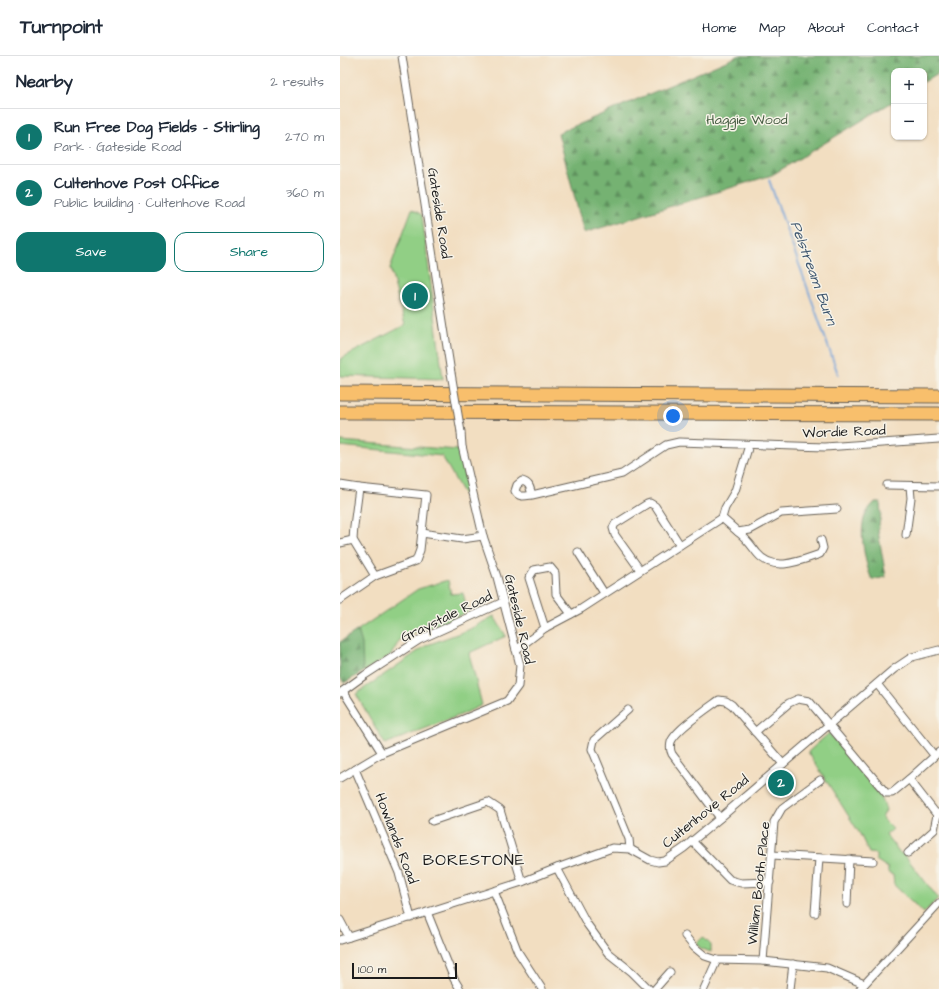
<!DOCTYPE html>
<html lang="en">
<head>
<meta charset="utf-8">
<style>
  :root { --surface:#fff; --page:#f6f6f7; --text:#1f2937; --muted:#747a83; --line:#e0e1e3; --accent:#0f766e }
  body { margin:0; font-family:"Architects Daughter",sans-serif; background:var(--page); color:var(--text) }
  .controls { position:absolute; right:12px; top:12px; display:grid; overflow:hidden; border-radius:8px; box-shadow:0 1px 3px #0004 }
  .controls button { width:36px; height:36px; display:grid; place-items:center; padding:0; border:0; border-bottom:1px solid var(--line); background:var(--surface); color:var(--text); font:20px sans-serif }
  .scale { position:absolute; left:12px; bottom:10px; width:105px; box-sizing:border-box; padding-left:4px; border:2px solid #1c1c1c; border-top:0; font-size:11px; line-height:14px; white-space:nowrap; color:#1c1c1c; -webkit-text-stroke:3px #f7f3e8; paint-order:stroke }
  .you { position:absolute; left:333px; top:360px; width:14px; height:14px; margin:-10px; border:3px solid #fff; border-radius:50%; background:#1a73e8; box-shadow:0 0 0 6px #1a73e833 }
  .badge { display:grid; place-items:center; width:26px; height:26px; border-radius:50%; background:var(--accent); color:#fff; font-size:13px; font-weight:700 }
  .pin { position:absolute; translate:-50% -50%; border:2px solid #fff; box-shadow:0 1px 4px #0006 }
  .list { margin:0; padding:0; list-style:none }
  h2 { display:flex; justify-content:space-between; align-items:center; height:52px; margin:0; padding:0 16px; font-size:17px }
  h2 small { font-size:13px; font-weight:400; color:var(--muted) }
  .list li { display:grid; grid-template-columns:26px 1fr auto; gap:12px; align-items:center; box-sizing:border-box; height:56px; padding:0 16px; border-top:1px solid var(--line) }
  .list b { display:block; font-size:15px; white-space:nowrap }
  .list p { margin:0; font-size:13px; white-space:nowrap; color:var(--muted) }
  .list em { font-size:13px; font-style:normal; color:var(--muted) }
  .actions { display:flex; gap:8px; padding:12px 16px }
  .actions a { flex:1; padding:9px 0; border:1px solid var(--accent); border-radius:12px; text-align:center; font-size:14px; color:var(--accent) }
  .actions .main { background:var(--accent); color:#fff }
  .map { position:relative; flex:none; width:599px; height:933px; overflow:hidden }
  header { display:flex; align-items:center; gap:24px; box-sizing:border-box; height:56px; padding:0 20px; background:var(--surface); border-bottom:1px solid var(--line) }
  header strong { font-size:19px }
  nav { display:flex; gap:22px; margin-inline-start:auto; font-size:14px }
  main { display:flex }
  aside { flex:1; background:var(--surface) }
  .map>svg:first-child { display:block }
</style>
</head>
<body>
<header>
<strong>Turnpoint</strong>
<nav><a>Home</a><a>Map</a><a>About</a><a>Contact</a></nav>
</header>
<main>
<aside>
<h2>Nearby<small>2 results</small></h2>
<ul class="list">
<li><span class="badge">1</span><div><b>Run Free Dog Fields - Stirling</b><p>Park · Gateside Road</p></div><em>270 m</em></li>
<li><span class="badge">2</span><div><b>Cultenhove Post Office</b><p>Public building · Cultenhove Road</p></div><em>360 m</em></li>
</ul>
<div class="actions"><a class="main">Save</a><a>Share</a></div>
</aside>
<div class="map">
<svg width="599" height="933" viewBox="0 0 599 933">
  <defs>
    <pattern id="forest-firs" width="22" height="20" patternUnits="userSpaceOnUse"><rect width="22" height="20" fill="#74b272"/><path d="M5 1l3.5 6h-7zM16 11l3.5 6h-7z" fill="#5e905d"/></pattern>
  </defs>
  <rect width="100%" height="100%" fill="#f7f3e8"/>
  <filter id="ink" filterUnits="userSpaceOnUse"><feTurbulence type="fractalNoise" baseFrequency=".025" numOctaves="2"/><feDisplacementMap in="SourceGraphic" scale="8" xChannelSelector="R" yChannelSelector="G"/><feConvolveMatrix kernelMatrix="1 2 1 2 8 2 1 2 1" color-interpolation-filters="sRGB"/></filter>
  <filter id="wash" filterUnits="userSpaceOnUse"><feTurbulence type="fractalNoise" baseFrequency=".012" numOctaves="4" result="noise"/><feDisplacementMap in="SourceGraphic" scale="16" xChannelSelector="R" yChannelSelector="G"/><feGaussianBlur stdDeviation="0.9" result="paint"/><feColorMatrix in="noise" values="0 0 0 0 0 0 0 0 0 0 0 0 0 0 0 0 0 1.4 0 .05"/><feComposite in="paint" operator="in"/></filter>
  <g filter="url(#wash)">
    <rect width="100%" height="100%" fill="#f2dec1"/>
    <g fill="#91cf85" stroke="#567650">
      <polygon points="72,153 82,159 103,323 0,320 0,303 65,269 50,212"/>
      <polygon points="0,385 118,394 133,455 102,400 0,390"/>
      <polygon points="108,524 111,538 123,537 128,556 92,571 62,580 51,599 23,616 18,574 78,533"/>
      <polygon points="154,560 166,580 129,597 142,649 123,658 45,688 16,638 87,589 128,574"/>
      <polygon points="489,677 542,742 546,754 542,762 553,773 546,779 561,798 563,797 598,842 584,857 554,829 553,819 548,817 548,812 536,804 536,798 529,797 520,778 468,696"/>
      <polygon points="363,881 371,889 371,896 362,893 356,888"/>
    </g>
    <g fill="url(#forest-firs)" stroke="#486747">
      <polygon points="398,0 599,0 599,17 584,26 584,15 554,15 554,45 432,119 244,177 218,77"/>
      <path d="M535 446H540L541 458 538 475 546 521 532 524C525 508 517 471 527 456 529 452 532 449 535 446Z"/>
      <polygon points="18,574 22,588 23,616 4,627 0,621 0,586"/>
    </g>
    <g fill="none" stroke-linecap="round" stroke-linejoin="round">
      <polyline stroke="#6a9fd7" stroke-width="2" points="429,124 498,318"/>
    </g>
  </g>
  <g filter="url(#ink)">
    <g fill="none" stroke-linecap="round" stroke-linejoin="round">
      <defs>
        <g id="minor">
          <polyline points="62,0 111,317"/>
          <polyline points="409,389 395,435 385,452 382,462 398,476 410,474 441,457 497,453"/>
          <polyline points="0,429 19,432"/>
          <polyline points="547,429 599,430"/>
          <polygon points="19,432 86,439 80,494 76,505 35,520 13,484 14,470"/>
          <path d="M192 439C190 432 190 427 182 425L177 429 175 435C179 442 185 440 192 439L282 418 326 389 339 386 485 391 599 383"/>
          <path d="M398 476C407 483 410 488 417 497 433 517 460 505 480 498L483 492 481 484"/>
          <polyline points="82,477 122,483 143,480"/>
          <polyline points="566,479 571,442 570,430"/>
          <polyline points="0,487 13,484"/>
          <polyline points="238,496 264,537"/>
          <polyline points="300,514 275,479 273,472 275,468 307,448 310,447 315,450 340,489"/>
          <polyline points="0,544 35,520"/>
          <polyline points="205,572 189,522 194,514 210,511 215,517 216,538 231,558"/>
          <polyline points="176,594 205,572 241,553 382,462"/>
          <polyline points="537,628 594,699"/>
          <polyline points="3,635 42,697"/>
          <polyline points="0,637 25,619 79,584 163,546"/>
          <polyline points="288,654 254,684 252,693 289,783 290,793"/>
          <polyline points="415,676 449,647 458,643 469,645 546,737 552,737 569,723"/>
          <polyline points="15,713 59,817 71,862"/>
          <polyline points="0,722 42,697 167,645 178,630 180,609 157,521 143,480 122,390 121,376"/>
          <polyline points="597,759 569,723 599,696"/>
          <path d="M380 762 332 698C330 694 330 690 331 686 335 674 368 652 379 644L386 645 392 649 443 708"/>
          <polyline points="92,765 148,746 160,754 182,826"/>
          <polyline points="352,785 390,824 401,827 430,826"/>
          <polyline points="568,797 594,774 597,759 599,757"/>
          <polyline points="432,799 533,805"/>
          <polyline points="217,812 247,868 268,897 292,916 309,933"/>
          <polyline points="154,835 178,896 202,933"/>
          <polyline points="507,848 509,803"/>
          <polyline points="87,856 114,923 120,933"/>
          <polyline points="475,857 479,802"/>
          <polyline points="0,864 9,881"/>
          <polyline points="345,880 354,891 365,900 377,904 423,905 487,912 524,928"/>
          <polyline points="0,884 182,826 217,812 272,792 290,793 310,804 318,806 325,805 344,792 380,762 554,613 572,601 599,594"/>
          <polyline points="423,905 434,766 442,752 480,724"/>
          <polyline points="315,933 330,916"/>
          <polyline points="364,933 377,904"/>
          <polyline points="450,933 453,908"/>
          <polyline points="520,933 599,847"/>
        </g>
        <g id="motorway">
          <polyline points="0,337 599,340"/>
          <polyline points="0,356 599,358"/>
        </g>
      </defs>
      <use href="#minor" stroke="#676056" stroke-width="9"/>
      <use href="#motorway" stroke="#676056" stroke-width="15"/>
      <use href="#minor" stroke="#fff" stroke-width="7"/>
      <use href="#motorway" stroke="#f8bf6c" stroke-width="13"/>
      <defs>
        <polyline id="minor-bridge" points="111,317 121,376"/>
      </defs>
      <use href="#minor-bridge" stroke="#676056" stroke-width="9" stroke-linecap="butt"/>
      <use href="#minor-bridge" stroke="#fff" stroke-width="7"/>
    </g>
  </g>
  <g text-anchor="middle" stroke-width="3" stroke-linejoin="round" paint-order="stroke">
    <g font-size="14" fill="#455b41" stroke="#f7f3e8">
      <text x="407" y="68">Haggie Wood</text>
    </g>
    <g font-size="14" fill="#1c1c1c" stroke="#f7f3e8">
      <text transform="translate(100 157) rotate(81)" y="5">Gateside Road</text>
      <text transform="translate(504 375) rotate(-2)" y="5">Wordie Road</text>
      <text transform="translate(106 560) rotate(-26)" y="5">Graystale Road</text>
      <text transform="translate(180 563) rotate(77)" y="5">Gateside Road</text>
      <text transform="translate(365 755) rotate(-39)" y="5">Cultenhove Road</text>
      <text transform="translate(57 782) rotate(69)" y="5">Howlands Road</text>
      <text transform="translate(418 827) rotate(-84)" y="5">William Booth Place</text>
    </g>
    <g font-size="15" font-style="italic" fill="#3f5770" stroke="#f7f3e8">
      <text transform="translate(474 217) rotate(70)" y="5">Pelstream Burn</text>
    </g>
    <g font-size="16" letter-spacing="1" fill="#1c1c1c" stroke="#f7f3e8">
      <text x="134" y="809">BORESTONE</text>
    </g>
  </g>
</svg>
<div class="controls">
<button>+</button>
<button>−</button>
</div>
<div class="scale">100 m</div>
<div class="you"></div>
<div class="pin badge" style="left:75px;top:240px">1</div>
<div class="pin badge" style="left:441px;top:727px">2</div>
</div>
</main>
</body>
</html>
